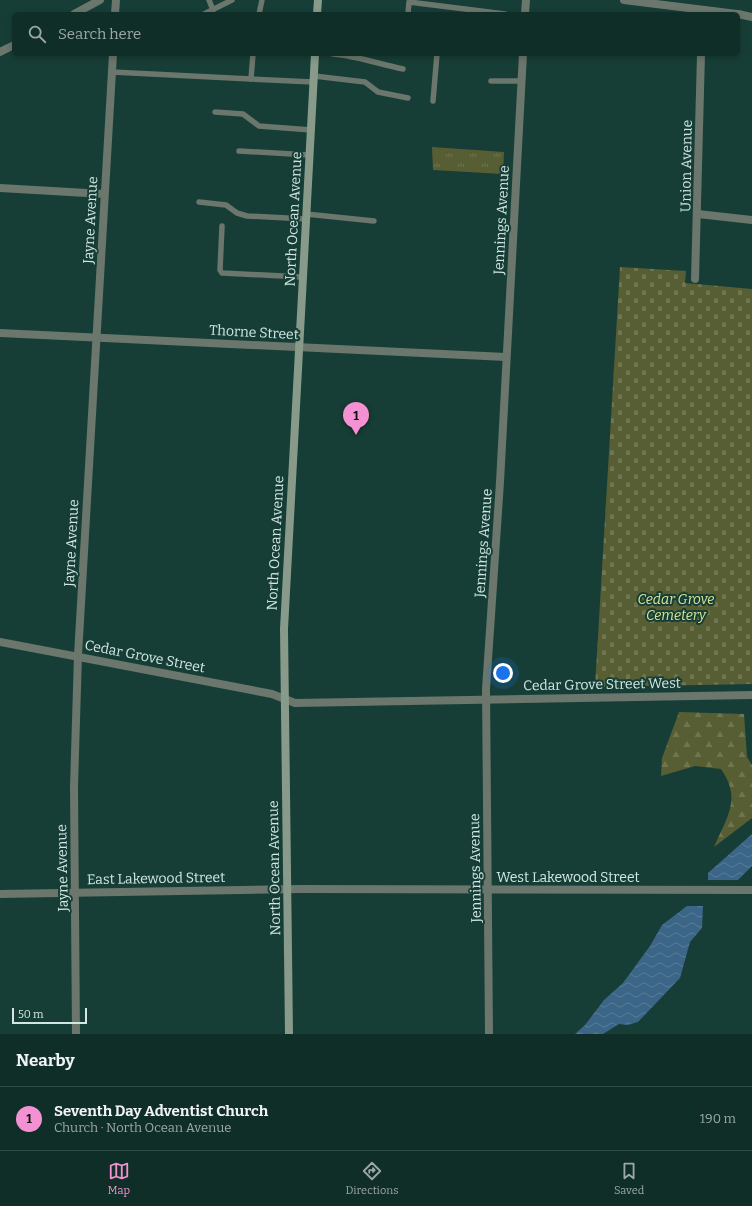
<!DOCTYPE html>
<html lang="en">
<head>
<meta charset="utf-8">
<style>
  :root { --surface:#102e28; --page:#193630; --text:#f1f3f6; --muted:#9ca8a8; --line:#304a45; --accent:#f491d3 }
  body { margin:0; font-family:Bitter,serif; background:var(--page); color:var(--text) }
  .scale { position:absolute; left:12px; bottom:10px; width:75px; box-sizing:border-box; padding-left:4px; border:2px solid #d2e7e2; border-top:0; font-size:11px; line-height:14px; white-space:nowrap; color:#d2e7e2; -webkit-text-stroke:3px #163e36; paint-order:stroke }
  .you { position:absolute; left:503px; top:673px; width:14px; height:14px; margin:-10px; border:3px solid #fff; border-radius:50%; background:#1a73e8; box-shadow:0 0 0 6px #1a73e833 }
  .badge { display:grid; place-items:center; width:26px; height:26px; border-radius:50%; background:var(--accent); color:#111; font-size:13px; font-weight:700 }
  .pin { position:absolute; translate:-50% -33px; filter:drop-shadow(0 1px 2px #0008) }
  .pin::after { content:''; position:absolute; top:21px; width:14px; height:12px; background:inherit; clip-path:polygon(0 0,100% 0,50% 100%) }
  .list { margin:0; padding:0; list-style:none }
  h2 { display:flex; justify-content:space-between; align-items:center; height:52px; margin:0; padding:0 16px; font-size:17px }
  h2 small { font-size:13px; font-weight:400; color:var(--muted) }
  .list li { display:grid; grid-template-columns:26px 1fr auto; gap:12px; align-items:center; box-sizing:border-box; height:64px; padding:0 16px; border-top:1px solid var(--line) }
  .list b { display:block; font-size:15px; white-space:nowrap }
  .list p { margin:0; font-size:13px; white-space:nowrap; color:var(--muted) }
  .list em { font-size:13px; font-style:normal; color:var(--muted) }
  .icon { flex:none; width:22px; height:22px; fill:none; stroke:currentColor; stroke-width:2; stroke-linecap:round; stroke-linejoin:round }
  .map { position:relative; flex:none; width:752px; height:1034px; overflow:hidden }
  .search { position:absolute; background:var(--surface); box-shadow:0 2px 6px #0003; left:12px; right:12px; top:12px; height:44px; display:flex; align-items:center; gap:10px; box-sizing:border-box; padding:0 14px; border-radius:6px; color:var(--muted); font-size:15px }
  .sheet { height:116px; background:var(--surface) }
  nav { display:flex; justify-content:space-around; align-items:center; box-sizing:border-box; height:56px; border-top:1px solid var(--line); background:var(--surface); font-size:11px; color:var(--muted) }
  nav a { display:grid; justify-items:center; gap:2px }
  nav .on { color:var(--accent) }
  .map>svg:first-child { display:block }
</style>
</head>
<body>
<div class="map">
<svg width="752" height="1034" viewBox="0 0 752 1034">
  <defs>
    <pattern id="grass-tufts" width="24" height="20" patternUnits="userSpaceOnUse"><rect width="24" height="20" fill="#585e33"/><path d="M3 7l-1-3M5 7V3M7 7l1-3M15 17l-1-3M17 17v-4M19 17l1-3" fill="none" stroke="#6f7550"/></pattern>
    <pattern id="forest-firs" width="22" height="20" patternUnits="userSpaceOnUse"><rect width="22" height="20" fill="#585e33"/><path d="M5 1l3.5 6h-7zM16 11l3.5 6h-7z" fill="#6f7550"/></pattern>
    <pattern id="cemetery-stones" width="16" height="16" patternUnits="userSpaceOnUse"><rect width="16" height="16" fill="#585e33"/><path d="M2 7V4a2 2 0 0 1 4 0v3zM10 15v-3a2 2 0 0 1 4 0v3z" fill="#6f7550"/></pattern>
    <pattern id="water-waves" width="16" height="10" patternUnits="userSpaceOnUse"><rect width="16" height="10" fill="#3c6687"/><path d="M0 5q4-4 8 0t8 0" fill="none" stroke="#577c98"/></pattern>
  </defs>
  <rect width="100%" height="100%" fill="#163e36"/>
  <polygon fill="url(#grass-tufts)" points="432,147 504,152 503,174 433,170"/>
  <path fill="url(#forest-firs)" d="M679 712 744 714 747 757 752 765V818L714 847C727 817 742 799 721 769L695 766 661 776 662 758Z"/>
  <polygon fill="url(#cemetery-stones)" points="620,267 686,271 685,283 752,289 752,684 595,687"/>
  <g fill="url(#water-waves)">
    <polygon points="752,834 752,866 738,880 708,880 708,873"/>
    <polygon points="687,906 703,906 702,928 690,942 680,978 638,1022 628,1025 619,1024 603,1034 575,1034 585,1025 604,1000 623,983 650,946 662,925"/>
  </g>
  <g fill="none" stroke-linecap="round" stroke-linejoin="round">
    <g stroke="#6b766c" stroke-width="5.5">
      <polyline points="209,0 213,10"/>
      <polyline points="204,14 232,0"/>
      <polyline points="259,14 262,0"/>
      <polyline points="408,14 409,2 505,14"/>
      <polyline points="253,54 251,79 313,82"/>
      <path d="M333 54C357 56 379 64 403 69"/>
      <polyline points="112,72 251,79"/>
      <polyline points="314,76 365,82 378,92 408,98"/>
      <polyline points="491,81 521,81"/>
      <polyline points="433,101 437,54"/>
      <polyline points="215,112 243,114 259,126 311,130"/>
      <polyline points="239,151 309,155"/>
      <polyline points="199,202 226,205 237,213 247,216 306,219"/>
      <polyline points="306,214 374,221"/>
      <polyline points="222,226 220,270 222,273 302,277"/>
    </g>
    <g stroke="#6b766c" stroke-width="8">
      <polyline points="624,0 737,14"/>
      <polyline points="74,14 100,0"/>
      <polyline points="115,14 116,0"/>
      <polyline points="525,14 526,0"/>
      <polyline points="738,14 752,17"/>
      <polyline points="0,52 14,45"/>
      <polyline points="0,188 104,194"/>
      <polyline points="698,214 752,220"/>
      <polyline points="695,279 701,54"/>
      <polyline points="0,333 506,357"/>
      <polyline points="0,642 272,694 295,703 752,695"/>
      <polyline points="0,894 301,889 752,890"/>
      <polyline points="76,1034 74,787 78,655 113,54"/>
      <polyline points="489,1034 486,689 500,482 523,54"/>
    </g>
    <g stroke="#889a89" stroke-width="8">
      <polyline points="317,14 318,0"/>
      <polyline points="289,1034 284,629 315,54"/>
    </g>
  </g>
  <g text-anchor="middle" stroke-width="4" stroke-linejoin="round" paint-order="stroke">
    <g font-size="14" fill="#d2e7e2" stroke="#163e36">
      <text transform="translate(686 166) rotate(-89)" y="5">Union Avenue</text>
      <text transform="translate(293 219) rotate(-87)" y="5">North Ocean Avenue</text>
      <text transform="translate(90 220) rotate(-87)" y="5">Jayne Avenue</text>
      <text transform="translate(501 220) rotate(-87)" y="5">Jennings Avenue</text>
      <text transform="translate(254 332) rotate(3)" y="5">Thorne Street</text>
      <text transform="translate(71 543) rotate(-87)" y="5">Jayne Avenue</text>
      <text transform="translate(275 543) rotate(-87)" y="5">North Ocean Avenue</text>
      <text transform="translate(483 543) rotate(-86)" y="5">Jennings Avenue</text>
      <text transform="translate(145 656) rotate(11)" y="5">Cedar Grove Street</text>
      <text transform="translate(602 684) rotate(-1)" y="5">Cedar Grove Street West</text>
      <text transform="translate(62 868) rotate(-91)" y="5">Jayne Avenue</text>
      <text transform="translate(274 868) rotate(-91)" y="5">North Ocean Avenue</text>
      <text transform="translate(475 868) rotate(-91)" y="5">Jennings Avenue</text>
      <text x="568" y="882">West Lakewood Street</text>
      <text transform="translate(156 878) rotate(-1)" y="5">East Lakewood Street</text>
    </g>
    <g font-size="14" font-style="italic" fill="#d9e597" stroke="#163e36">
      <text x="676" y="604">Cedar Grove<tspan x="676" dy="16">Cemetery</tspan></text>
    </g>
  </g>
</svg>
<div class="scale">50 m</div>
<div class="you"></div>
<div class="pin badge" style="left:356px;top:435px">1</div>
<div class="search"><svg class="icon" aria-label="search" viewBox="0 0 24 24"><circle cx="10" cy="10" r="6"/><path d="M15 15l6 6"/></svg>Search here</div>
</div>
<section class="sheet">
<h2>Nearby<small></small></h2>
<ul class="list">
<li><span class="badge">1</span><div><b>Seventh Day Adventist Church</b><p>Church · North Ocean Avenue</p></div><em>190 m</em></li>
</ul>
</section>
<nav>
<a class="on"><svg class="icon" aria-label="map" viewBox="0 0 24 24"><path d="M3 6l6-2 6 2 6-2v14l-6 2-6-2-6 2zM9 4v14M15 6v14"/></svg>Map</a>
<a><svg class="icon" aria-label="directions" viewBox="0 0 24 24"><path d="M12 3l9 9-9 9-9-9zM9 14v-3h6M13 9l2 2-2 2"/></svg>Directions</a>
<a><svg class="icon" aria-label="saved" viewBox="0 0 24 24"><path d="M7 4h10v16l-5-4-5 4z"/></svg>Saved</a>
</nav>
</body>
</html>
